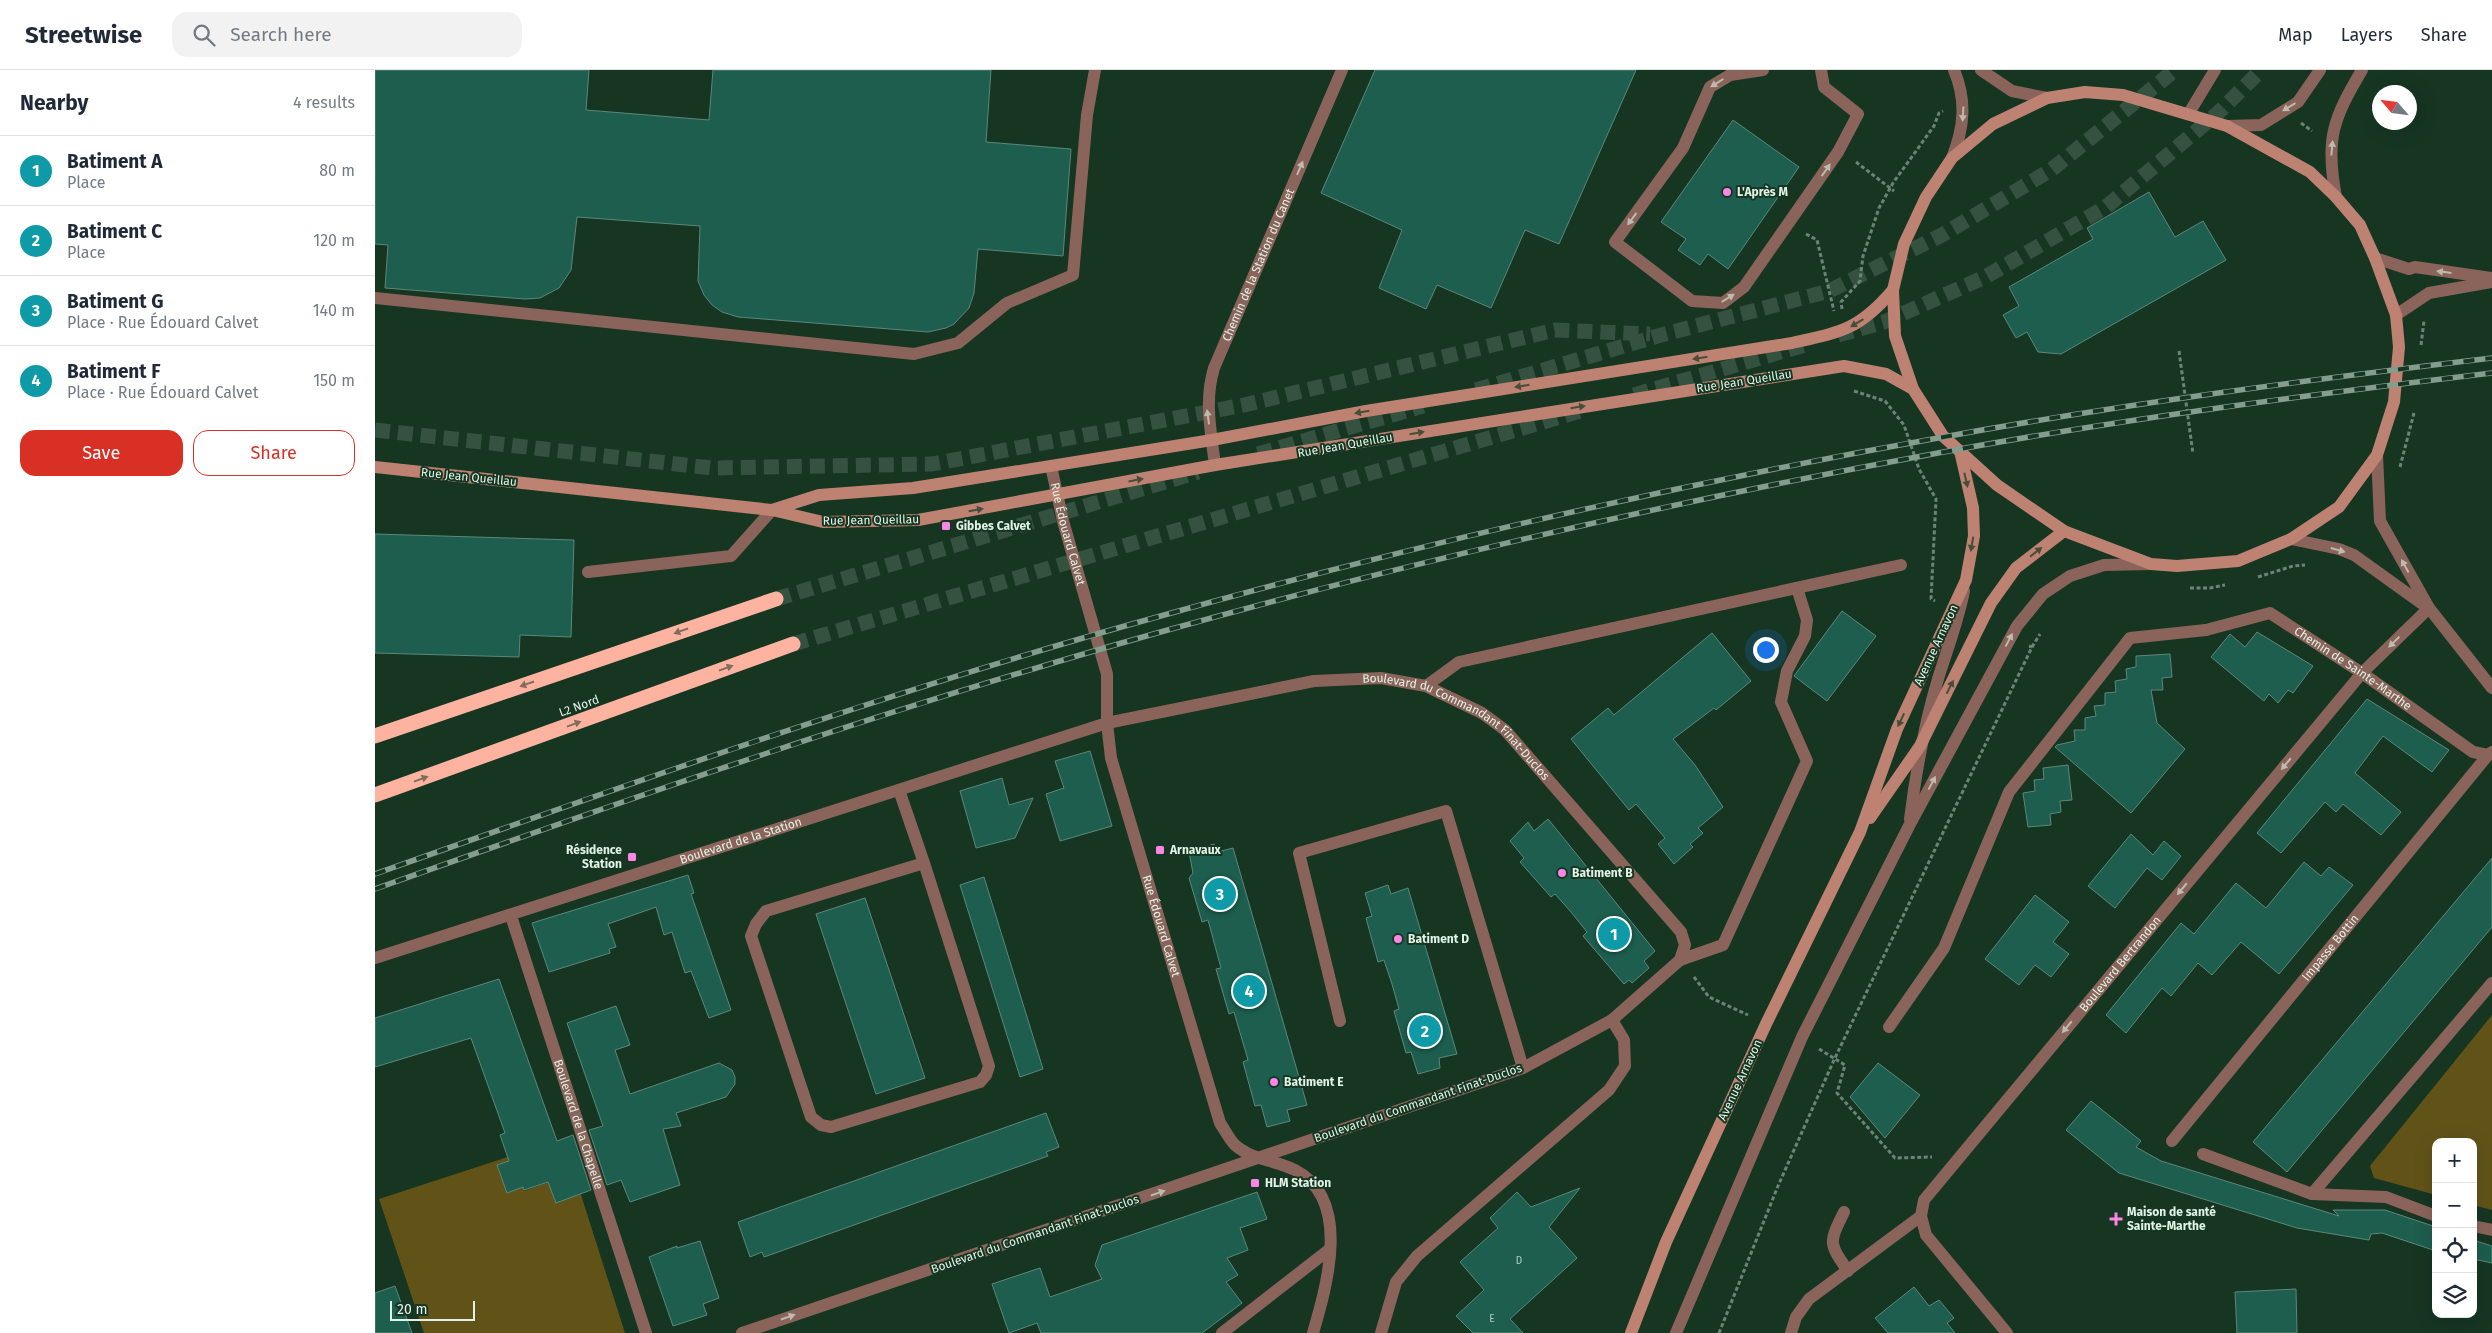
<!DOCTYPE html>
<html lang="en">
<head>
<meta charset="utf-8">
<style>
  :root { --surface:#fff; --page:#f2f2f3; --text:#1f2937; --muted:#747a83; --line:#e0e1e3; --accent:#d93025 }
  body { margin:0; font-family:"Fira Sans",sans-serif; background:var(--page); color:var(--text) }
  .controls { position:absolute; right:15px; bottom:15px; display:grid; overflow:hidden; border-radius:10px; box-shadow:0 5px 20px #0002 }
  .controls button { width:45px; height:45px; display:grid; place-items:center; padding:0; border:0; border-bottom:1px solid var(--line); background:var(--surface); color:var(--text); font:25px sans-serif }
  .compass { position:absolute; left:1997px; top:15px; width:45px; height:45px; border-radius:50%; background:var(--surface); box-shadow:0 5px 20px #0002; rotate:298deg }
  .scale { position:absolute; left:15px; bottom:12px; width:85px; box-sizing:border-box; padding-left:5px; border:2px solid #e1f3e6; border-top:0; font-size:14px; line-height:18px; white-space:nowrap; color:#e1f3e6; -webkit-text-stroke:4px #163622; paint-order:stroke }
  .you { position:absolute; left:1390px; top:579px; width:18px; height:18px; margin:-12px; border:4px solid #fff; border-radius:50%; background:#1a73e8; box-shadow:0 0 0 8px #1a73e833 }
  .badge { display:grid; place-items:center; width:32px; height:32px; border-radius:50%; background:var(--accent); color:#fff; font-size:16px; font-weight:700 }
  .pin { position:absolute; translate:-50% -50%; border:2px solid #fff; box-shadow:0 1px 5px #0006 }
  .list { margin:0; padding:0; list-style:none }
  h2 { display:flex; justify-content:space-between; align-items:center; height:65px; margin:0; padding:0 20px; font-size:21px }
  h2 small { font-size:16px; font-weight:400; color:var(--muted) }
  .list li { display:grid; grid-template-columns:32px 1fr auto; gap:15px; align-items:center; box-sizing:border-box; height:70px; padding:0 20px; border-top:1px solid var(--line) }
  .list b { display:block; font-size:19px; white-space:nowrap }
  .list p { margin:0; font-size:16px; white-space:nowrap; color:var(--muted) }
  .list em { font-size:16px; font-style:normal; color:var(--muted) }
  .actions { display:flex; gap:10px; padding:15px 20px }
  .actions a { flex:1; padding:11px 0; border:1px solid var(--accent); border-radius:15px; text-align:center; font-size:18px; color:var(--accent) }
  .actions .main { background:var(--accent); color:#fff }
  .icon { flex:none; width:28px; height:28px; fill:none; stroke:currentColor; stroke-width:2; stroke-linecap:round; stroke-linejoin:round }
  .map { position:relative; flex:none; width:2117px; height:1263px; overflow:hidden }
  header { display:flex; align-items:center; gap:30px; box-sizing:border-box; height:70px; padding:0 25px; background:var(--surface); border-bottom:1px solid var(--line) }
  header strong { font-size:24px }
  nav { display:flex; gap:28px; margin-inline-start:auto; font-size:18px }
  .search { width:350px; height:45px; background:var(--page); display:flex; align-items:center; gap:12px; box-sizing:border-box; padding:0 18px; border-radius:15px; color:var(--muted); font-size:19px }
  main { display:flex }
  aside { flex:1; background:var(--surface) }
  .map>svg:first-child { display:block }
</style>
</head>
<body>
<header>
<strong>Streetwise</strong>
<div class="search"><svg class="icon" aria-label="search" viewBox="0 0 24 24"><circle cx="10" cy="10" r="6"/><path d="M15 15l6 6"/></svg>Search here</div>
<nav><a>Map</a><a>Layers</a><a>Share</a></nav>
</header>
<main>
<aside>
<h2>Nearby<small>4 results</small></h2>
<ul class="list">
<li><span class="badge" style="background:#0f9aa8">1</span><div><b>Batiment A</b><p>Place</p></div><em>80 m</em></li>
<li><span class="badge" style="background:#0f9aa8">2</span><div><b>Batiment C</b><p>Place</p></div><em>120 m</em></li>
<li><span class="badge" style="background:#0f9aa8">3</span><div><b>Batiment G</b><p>Place · Rue Édouard Calvet</p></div><em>140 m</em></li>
<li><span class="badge" style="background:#0f9aa8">4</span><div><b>Batiment F</b><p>Place · Rue Édouard Calvet</p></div><em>150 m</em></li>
</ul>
<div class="actions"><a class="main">Save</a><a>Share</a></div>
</aside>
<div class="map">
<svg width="2117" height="1263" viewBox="0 0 2117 1263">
  <rect width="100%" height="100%" fill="#163622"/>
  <g fill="#615318">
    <polygon points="2117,945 2117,1140 2098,1135 2098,1072 2061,1072 2061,1125 1999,1108 1995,1096"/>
    <polygon points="136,1086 149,1121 199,1103 250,1263 49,1263 4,1129"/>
  </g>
  <g fill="#1d5e4f" stroke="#5c887b">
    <polygon points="0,0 214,0 211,40 334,50 338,0 616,0 611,72 696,79 688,186 603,179 599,223 594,238 579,254 571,258 553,262 363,247 347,242 337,235 329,225 323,211 325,156 202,147 196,200 184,218 165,228 150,229 10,218 13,175 0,174"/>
    <polygon points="1000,0 1261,0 1184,174 1150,160 1116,238 1062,215 1051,239 1004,218 1027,160 946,123"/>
    <polygon points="1358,50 1424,97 1353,199 1333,184 1325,195 1303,180 1311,169 1286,152"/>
    <polygon points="1774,122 1800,167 1828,151 1851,190 1686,284 1663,282 1652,262 1641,268 1628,245 1644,236 1634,217 1718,169 1712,158"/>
    <polygon points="0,464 199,470 196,567 145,565 144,587 0,583"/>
    <polygon points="1467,541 1501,566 1452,631 1419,606"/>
    <polygon points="1882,562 1938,596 1918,623 1913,620 1903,633 1894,624 1889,631 1836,587 1855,564 1870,577"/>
    <polygon points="1337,563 1376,611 1341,640 1339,638 1298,669 1320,695 1348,737 1323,758 1328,763 1315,774 1318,777 1299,794 1283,774 1290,768 1261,734 1254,740 1196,669 1233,638 1239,645"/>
    <polygon points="1795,584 1797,607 1787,608 1788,620 1776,620 1782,653 1810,679 1756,743 1680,677 1682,675 1700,671 1699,660 1710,660 1710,648 1721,646 1719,636 1730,635 1730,623 1741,622 1740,611 1752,609 1751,599 1761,597 1761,586"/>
    <polygon points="1992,629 2074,680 2057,702 2008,666 1980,703 2026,742 2006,765 1968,734 1961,742 1950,732 1906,783 1882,763"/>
    <polygon points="715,681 737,756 685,771 671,724 689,718 680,691"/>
    <polygon points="1693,695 1697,730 1685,731 1686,742 1675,744 1676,755 1653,757 1648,723 1660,721 1659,710 1669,709 1668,698"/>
    <polygon points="627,708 634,735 658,728 640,768 601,778 585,721"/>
    <polygon points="1173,749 1280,881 1269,891 1274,898 1257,913 1254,910 1249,914 1208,866 1212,862 1196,842 1180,824 1176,827 1145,792 1149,788 1135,771 1153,752 1159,761"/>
    <polygon points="1756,764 1778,785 1789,771 1806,786 1787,810 1772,798 1740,838 1713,816"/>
    <polygon points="839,774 842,782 858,778 932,1035 912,1040 915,1051 892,1057 886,1035 880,1036 868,992 873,990 859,942 854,944 841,899 846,898 833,850 827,852 814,808 818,803 814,782"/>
    <polygon points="2117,788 2117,857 1912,1102 1878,1072"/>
    <polygon points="1929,792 1946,806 1954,797 1978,815 1904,904 1866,872 1837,905 1823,893 1796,926 1787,918 1751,963 1731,945 1806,853 1819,864 1861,813 1891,838"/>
    <polygon points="313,805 319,823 316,824 356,940 334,948 316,901 310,903 297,862 289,865 281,837 233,854 241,877 234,879 235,883 174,902 157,853"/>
    <polygon points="609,807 668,999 645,1007 585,815"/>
    <polygon points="1013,815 1016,824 1033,818 1082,984 1064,988 1065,998 1043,1004 1036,982 1031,983 1019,941 1024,939 1017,914 1009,890 1003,892 991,848 997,846 990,823"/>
    <polygon points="1660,825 1694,852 1678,872 1694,884 1676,907 1660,895 1644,915 1610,889"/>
    <polygon points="490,828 550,1008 501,1024 441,844"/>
    <polygon points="124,909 182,1071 198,1065 216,1120 181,1133 173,1112 149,1120 148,1117 132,1123 122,1095 134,1091 125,1065 130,1063 96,968 0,997 0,948"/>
    <polygon points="241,936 255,975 240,980 255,1024 344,993 357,1000 360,1007 360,1014 351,1027 301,1043 306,1056 288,1059 305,1115 255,1132 246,1110 232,1115 214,1060 228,1056 192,953"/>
    <polygon points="1503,993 1545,1025 1510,1068 1475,1027"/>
    <polygon points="1716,1031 1766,1071 1761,1077 1786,1091 1964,1146 1958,1140 2010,1140 2061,1157 2061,1181 2007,1163 1996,1164 1994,1170 1922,1158 1744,1103 1691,1060"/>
    <polygon points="671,1043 684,1077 671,1082 673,1086 389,1187 387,1182 375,1187 363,1152"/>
    <polygon points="1205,1118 1174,1157 1202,1188 1135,1249 1148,1263 1098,1263 1081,1246 1109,1220 1085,1192 1123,1158 1115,1148 1142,1122 1156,1137"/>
    <polygon points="882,1122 892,1149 865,1158 873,1180 852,1188 863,1205 851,1212 867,1233 827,1263 666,1263 662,1253 634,1263 617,1214 665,1198 675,1227 727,1209 720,1195 727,1175"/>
    <polygon points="2098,1170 2117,1176 2117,1193 2098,1189"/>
    <polygon points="325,1171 344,1228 328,1234 332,1245 298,1256 274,1187 302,1176 302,1178"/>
    <polygon points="20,1216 37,1263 0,1263 0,1223"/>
    <polygon points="1539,1217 1554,1236 1564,1230 1579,1248 1572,1253 1580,1263 1513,1263 1500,1248"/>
    <polygon points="1921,1219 1922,1263 1862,1263 1860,1222"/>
  </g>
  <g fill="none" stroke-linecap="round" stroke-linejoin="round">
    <g stroke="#34523f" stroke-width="15" stroke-dasharray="15 8" stroke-linecap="butt">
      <polyline points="1463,265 1509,252 1610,207 1731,137 1844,42 1886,0"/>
      <polyline points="1101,320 1286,265 1454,221 1567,165 1676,100 1800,0"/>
      <polyline points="1259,325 1433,274"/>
      <polyline points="0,360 337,398 557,394 869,335 1180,260 1275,264"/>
      <polyline points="883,384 1048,336"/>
      <polyline points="401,529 823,402"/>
      <polyline points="418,574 1205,341"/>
    </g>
    <g stroke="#6b8574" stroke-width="3" stroke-dasharray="4 2.5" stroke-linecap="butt">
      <polyline points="1926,53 1937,61"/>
      <polyline points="1481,92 1519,121"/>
      <polyline points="1431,164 1442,170 1459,241"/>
      <polyline points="1467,239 1466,232 1485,211 1488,186 1504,138 1518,113 1559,56 1564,43 1568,41"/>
      <polyline points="2046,275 2049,251"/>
      <polyline points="1804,281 1818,384"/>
      <polyline points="1479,321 1510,331 1529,355 1544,399 1561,429 1556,529 1560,531"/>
      <polyline points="2025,397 2039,343"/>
      <polyline points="1883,507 1918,496 1930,495"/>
      <polyline points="1815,518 1835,518 1850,515"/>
      <polyline points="1657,577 1665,564"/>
      <polyline points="1319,907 1334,927 1373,945"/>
      <polyline points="1444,979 1470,995 1462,1023 1520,1088 1557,1087"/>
      <polyline points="1344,1263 1403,1116 1459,990 1657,577 1654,576"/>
    </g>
    <g stroke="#8a645a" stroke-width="12">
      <polyline points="1388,0 1355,5 1335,17 1308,78 1240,172 1317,231 1348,233 1369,217 1463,82 1483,44 1449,17 1446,0"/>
      <polyline points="1814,43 1840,0"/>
      <polyline points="0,228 539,284 583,273 632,233 698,205 712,45 720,0"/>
      <polyline points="213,502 356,486 397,440"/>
      <polyline points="1051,616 1084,592 1526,495"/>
      <polyline points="524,720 549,793 614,996 611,1005 605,1012 456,1057 446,1055 436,1047 376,866 381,854 391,841 549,793"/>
      <path d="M1535 749C1541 701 1549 655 1563 609 1572 580 1583 551 1589 521"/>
      <polyline points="1305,890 1348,875 1432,691 1406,632 1412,601 1430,566 1432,550 1422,518"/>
      <polyline points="965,951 924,783 1071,741 1148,998"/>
      <polyline points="1514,957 1569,878 1634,722 1755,568 1831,560"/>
      <polyline points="1828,1084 1937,1124 2011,1127 2061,1146"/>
      <polyline points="1937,1124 2117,913"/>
      <path d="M1469 1142C1454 1173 1453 1172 1473 1201"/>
      <polyline points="2098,1156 2117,1160"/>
      <polyline points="1006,1263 1021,1212 1042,1186 1234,1020 1250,996 1249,970 1237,950"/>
      <polyline points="1301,1263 1427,967 1534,756 1642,556 1668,524 1695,506 1729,495 1776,494"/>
      <polyline points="1416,1263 1421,1247 1434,1229 1546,1146"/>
    </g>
    <g stroke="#8a645a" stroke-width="12">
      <polyline points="1606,0 1637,21 1672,28"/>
      <path d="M1577 88C1589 58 1592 31 1579 0"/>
      <polyline points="2000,188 2034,199 2040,197 2117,208"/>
      <polyline points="2021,245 2054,223 2117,212"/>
      <path id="s1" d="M840 395C836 362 829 331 839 298L967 0"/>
      <path id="s2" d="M676 396 688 451 732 604V653L736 688 845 1053C850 1060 854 1069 860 1075 877 1090 900 1090 920 1100 977 1129 952 1215 938 1263"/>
      <path id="s3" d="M1831 560 1895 543 1987 603 2098 682 2113 685 2117 682"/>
      <path id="s4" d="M136 846 271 1263"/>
      <path id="s5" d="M0 888 732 653 939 611 1006 608 1051 616 1107 643 1130 660 1306 862 1310 875 1305 890 1237 950 1148 998 367 1263"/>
      <path id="s6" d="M1797 1071 2113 685"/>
      <polyline points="847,1263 955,1179"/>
      <path id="s7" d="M1632 1263 1551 1165 1546 1146 1549 1130 1987 603 2054 538"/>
    </g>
    <g stroke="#8a645a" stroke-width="12">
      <polyline points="1852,56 1886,55 1923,32 1945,0"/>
      <path d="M1961 127C1950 69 1958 49 1987 0"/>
      <polyline points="2002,385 2005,451 2054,538 2117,618"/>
      <polyline points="1916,469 1964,479 1979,485 2050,536"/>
    </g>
    <g stroke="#be8272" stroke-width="12">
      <polygon points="1710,22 1748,25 1852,56 1935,102 1961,127 1985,155 2000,188 2021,245 2024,277 2019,332 2002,385 1964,437 1916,469 1863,491 1802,496 1776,494 1689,461 1622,415 1568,366 1538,319 1520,266 1518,220 1529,174 1551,127 1577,88 1618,54 1672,28"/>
      <polyline points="0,397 397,440 448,452 543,450 840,395 1469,296 1511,304 1538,319"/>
      <path d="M397 440 444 425 538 418 837 370 991 341 1417 273C1466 262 1484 260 1518 220"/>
      <polyline points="1495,748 1545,676 1616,533 1641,498 1689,461"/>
      <polyline points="1256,1263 1291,1172 1391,954 1485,762 1522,659 1591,510 1599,466 1598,438 1585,381"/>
    </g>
    <g stroke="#feb3a0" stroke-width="15">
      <polyline points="0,666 401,529"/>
      <polyline points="0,725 418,574"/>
    </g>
    <defs>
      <g id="rail">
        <path d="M0 804C259 712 518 620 782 547 1039 475 1300 415 1563 368 1747 334 1932 310 2117 288"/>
        <path d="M0 819C258 727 518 637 782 563 1039 491 1301 431 1563 383 1747 349 1932 325 2117 303"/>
      </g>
    </defs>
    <use href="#rail" stroke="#859d8d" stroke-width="5.5"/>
    <use href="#rail" stroke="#163622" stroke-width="4" stroke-dasharray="11" stroke-linecap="butt"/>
  </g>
  <defs><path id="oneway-solid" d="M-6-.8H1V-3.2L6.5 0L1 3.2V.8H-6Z" transform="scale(1.25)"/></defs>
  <g fill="#bebaae">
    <use href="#oneway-solid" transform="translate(1342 13) rotate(148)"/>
    <use href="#oneway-solid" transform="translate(1914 37) rotate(149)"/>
    <use href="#oneway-solid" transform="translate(1588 44) rotate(93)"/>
    <use href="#oneway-solid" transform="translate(1957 78) rotate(-85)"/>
    <use href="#oneway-solid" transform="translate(925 98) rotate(-67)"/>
    <use href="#oneway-solid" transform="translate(1451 100) rotate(-55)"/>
    <use href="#oneway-solid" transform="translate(1257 149) rotate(126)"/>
    <use href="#oneway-solid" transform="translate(2069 202) rotate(-173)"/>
    <use href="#oneway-solid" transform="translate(1353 228) rotate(-32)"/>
    <use href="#oneway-solid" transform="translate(833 347) rotate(-98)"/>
    <use href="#oneway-solid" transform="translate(1963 480) rotate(16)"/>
    <use href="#oneway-solid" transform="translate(2030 496) rotate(-119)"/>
    <use href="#oneway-solid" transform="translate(1634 570) rotate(-62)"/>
    <use href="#oneway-solid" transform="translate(2019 572) rotate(136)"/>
    <use href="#oneway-solid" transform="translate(1911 694) rotate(130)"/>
    <use href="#oneway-solid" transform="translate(1557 713) rotate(-62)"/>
    <use href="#oneway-solid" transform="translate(1807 819) rotate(130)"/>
    <use href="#oneway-solid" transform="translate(1692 957) rotate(130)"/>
    <use href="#oneway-solid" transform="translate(783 1123) rotate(-19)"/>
    <use href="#oneway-solid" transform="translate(413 1247) rotate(-19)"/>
  </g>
  <g fill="#484d3a">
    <use href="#oneway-solid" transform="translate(1482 253) rotate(149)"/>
    <use href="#oneway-solid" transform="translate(1325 288) rotate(171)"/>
    <use href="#oneway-solid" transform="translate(1147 316) rotate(171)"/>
    <use href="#oneway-solid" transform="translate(1203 337) rotate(-9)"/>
    <use href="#oneway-solid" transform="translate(987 342) rotate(170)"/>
    <use href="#oneway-solid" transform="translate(1042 363) rotate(-10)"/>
    <use href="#oneway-solid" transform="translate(761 410) rotate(-11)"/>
    <use href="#oneway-solid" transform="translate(1591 410) rotate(77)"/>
    <use href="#oneway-solid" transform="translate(601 440) rotate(-10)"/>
    <use href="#oneway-solid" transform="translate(1597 474) rotate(100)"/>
    <use href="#oneway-solid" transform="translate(1661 482) rotate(-38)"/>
    <use href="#oneway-solid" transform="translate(1575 617) rotate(-63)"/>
    <use href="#oneway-solid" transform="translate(1526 650) rotate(115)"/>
  </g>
  <g fill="#7e6e5b">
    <use href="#oneway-solid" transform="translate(306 561) rotate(161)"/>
    <use href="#oneway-solid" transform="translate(351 598) rotate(-20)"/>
    <use href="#oneway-solid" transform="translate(152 614) rotate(161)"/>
    <use href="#oneway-solid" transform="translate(199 654) rotate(-20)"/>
    <use href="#oneway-solid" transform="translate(46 709) rotate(-20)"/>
  </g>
  <g fill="#fb86e5" stroke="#163622" stroke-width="2">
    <circle cx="1352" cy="122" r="5"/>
    <rect x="566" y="451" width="10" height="10" rx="2.5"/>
    <rect x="780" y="775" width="10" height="10" rx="2.5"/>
    <rect x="252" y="782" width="10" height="10" rx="2.5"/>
    <circle cx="1187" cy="803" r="5"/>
    <circle cx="1023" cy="869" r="5"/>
    <circle cx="899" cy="1012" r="5"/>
    <rect x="875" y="1108" width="10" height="10" rx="2.5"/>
    <path d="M1738.5 1141.5h5v5h5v5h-5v5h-5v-5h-5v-5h5z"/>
  </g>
  <g text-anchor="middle" stroke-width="4" stroke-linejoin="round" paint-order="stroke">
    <g font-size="10" fill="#b0cec0">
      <text x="1144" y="1194">D</text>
      <text x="1117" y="1252">E</text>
    </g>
    <g font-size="12" font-weight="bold" fill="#e1f3e6" stroke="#163622" text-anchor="start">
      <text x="1362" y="126">L'Après M</text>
      <text x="581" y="460">Gibbes Calvet</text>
      <text x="247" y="784" text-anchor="end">Résidence<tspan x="247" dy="14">Station</tspan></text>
      <text x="795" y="784">Arnavaux</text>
      <text x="1197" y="807">Batiment B</text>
      <text x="1033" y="873">Batiment D</text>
      <text x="909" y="1016">Batiment E</text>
      <text x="890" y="1117">HLM Station</text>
      <text x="1752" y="1146">Maison de santé<tspan x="1752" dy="14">Sainte-Marthe</tspan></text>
    </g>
    <g font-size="12" fill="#e1f3e6" stroke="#163622">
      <text dy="4" stroke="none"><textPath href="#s1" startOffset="210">Chemin de la Station du Canet</textPath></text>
      <text transform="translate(1369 311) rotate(-9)" y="4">Rue Jean Queillau</text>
      <text transform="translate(970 375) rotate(-10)" y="4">Rue Jean Queillau</text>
      <text transform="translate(94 407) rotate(6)" y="4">Rue Jean Queillau</text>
      <text transform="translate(496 450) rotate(-1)" y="4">Rue Jean Queillau</text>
      <text dy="4" stroke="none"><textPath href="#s2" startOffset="70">Rue Édouard Calvet</textPath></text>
      <text transform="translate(1561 575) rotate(-65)" y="4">Avenue Arnavon</text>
      <text dy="4" stroke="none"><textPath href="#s3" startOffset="166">Chemin de Sainte-Marthe</textPath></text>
      <text transform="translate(204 636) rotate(-20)" y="4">L2 Nord</text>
      <text dy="4" stroke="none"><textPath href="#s5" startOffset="1138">Boulevard du Commandant Finat-Duclos</textPath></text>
      <text dy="4" stroke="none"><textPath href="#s5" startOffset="384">Boulevard de la Station</textPath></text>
      <text dy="4" stroke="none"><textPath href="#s2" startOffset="475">Rue Édouard Calvet</textPath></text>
      <text dy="4" stroke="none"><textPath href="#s6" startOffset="250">Impasse Bottin</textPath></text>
      <text dy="4" stroke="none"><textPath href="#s7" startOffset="470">Boulevard Bertrandon</textPath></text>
      <text transform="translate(1365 1010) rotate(-65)" y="4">Avenue Arnavon</text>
      <text transform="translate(1043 1033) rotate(-19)" y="4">Boulevard du Commandant Finat-Duclos</text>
      <text dy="4" stroke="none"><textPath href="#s4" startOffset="219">Boulevard de la Chapelle</textPath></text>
      <text transform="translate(660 1164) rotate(-19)" y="4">Boulevard du Commandant Finat-Duclos</text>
    </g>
  </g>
</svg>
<div class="controls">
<button>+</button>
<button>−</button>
<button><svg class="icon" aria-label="locate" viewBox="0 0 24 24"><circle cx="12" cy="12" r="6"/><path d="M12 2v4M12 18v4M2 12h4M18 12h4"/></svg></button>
<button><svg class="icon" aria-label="layers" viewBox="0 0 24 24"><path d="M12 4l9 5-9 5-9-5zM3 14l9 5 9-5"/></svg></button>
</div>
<svg class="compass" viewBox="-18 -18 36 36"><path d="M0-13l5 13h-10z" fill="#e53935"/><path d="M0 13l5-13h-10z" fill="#747a83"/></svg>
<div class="scale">20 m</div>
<div class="you"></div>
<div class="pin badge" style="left:1239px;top:864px;background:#0f9aa8">1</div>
<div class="pin badge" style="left:1050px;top:961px;background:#0f9aa8">2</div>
<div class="pin badge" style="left:845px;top:824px;background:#0f9aa8">3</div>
<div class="pin badge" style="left:874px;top:921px;background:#0f9aa8">4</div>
</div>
</main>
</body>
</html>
